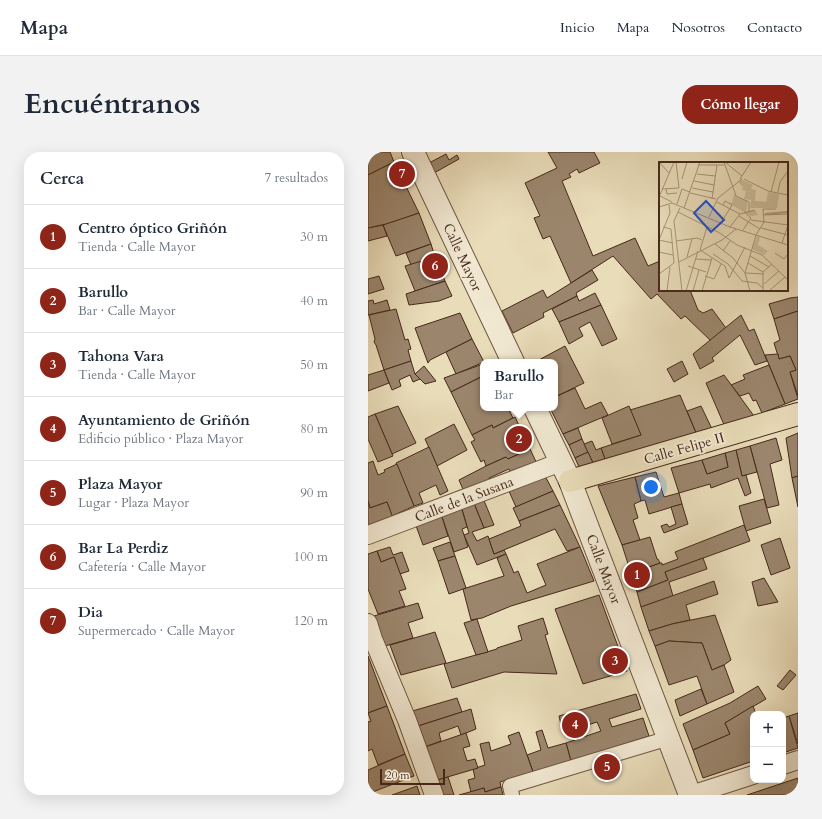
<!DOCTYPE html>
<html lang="es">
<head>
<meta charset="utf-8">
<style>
  :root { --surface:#fff; --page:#f2f2f3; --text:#1f2937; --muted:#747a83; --line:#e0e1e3; --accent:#8f2418 }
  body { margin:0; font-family:Cardo,serif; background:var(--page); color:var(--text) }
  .controls { position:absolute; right:12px; bottom:12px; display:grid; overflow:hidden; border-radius:8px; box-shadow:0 4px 16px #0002 }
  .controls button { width:36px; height:36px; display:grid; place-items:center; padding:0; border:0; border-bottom:1px solid var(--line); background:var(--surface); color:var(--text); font:20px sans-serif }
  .scale { position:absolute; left:12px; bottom:10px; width:65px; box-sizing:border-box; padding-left:4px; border:2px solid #46291a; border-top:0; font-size:11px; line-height:14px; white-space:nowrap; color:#46291a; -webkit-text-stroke:3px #f1e8d2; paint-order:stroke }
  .you { position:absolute; left:283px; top:335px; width:14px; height:14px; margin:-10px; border:3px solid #fff; border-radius:50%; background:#1a73e8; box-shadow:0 0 0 6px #1a73e833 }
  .badge { display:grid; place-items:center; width:26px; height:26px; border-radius:50%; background:var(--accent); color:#fff; font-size:13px; font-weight:700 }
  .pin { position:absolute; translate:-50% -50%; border:2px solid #fff; box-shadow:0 1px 4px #0006 }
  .popup { position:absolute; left:112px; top:207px; width:78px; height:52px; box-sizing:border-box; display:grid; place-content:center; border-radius:8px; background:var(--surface); filter:drop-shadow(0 1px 3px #0005); font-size:13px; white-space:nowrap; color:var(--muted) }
  .popup b { font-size:15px; color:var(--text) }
  .popup::after { content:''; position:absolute; left:50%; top:100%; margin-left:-8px; border:8px solid transparent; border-top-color:var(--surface) }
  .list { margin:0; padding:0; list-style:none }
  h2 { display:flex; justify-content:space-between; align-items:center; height:52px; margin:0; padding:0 16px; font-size:17px }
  h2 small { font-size:13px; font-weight:400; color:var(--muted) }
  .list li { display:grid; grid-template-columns:26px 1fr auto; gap:12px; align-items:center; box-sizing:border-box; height:64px; padding:0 16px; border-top:1px solid var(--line) }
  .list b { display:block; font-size:15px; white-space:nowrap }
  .list p { margin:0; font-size:13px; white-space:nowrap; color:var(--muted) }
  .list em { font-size:13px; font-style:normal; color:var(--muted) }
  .map { position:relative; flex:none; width:430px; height:643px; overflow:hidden; border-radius:16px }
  header { display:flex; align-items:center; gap:24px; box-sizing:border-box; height:56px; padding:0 20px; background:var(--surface); border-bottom:1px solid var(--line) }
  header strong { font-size:19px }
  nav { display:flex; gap:22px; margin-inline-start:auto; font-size:14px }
  .intro { display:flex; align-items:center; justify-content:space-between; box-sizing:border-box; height:96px; padding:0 24px }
  h1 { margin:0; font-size:28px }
  .button { padding:10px 18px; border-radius:16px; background:var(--accent); color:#fff; font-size:14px; font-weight:700 }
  main { display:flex; gap:24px; padding:0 24px }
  aside { flex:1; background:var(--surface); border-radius:16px; box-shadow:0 4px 16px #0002 }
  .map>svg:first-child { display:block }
</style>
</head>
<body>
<header>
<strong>Mapa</strong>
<nav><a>Inicio</a><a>Mapa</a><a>Nosotros</a><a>Contacto</a></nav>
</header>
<div class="intro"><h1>Encuéntranos</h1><a class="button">Cómo llegar</a></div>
<main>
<aside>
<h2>Cerca<small>7 resultados</small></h2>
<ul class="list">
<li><span class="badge">1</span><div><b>Centro óptico Griñón</b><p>Tienda · Calle Mayor</p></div><em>30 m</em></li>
<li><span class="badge">2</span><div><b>Barullo</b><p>Bar · Calle Mayor</p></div><em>40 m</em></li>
<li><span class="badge">3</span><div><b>Tahona Vara</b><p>Tienda · Calle Mayor</p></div><em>50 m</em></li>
<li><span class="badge">4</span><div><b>Ayuntamiento de Griñón</b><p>Edificio público · Plaza Mayor</p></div><em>80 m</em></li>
<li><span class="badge">5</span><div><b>Plaza Mayor</b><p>Lugar · Plaza Mayor</p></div><em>90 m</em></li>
<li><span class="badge">6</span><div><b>Bar La Perdiz</b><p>Cafetería · Calle Mayor</p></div><em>100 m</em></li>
<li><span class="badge">7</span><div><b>Dia</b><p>Supermercado · Calle Mayor</p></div><em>120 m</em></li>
</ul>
</aside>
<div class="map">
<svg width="430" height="643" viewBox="0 0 430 643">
  <rect width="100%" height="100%" fill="#e9dcb9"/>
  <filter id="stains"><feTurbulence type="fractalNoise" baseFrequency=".005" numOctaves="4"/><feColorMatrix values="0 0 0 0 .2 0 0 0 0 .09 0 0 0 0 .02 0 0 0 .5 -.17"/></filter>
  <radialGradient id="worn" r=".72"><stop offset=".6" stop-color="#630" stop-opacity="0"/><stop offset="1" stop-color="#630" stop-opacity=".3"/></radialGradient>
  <g fill="#9b866d" stroke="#46291a">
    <polygon points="0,0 22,0 26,10 0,23"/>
    <polygon points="180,0 226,0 232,11 211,21 209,17 201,22 203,25 194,29 225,104 267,86 280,114 292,109 292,138 322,138 330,158 335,161 344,157 358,176 343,189 317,164 313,167 289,142 283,147 245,104 203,131 182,84 175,87 166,66 172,64 157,31 189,16"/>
    <polygon points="78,2 81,8 89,3 91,7 66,21 61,11"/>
    <polygon points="26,10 51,61 23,71 0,76 0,23"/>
    <polygon points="51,61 63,92 28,104 15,73"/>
    <polygon points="15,73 19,84 0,89 0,76"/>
    <polygon points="63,92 67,105 43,113 38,101"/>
    <polygon points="67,105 77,129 47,139 37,114"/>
    <polygon points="224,118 230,128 208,141 209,144 175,161 176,165 145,181 134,159 175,138 179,146"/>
    <polygon points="11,124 16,137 0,142 0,127"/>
    <polygon points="77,129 84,144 71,149 41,153 38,142"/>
    <polygon points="227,141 233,153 191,170 184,157 209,144 211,149"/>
    <polygon points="430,145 430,159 406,167 401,152 422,146"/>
    <polygon points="5,148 6,152 19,148 22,158 0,163 0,149"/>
    <polygon points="233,153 249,187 234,194 222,170 211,176 215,184 201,192 191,170"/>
    <polygon points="28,157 37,188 40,187 43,197 40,198 43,209 16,218 8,193 6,190 7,187 1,163"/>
    <polygon points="430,159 430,244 422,220 428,218 422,204 411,207 406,191 412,188 406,167"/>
    <polygon points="92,161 104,187 62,208 60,211 47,176"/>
    <polygon points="373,163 381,179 386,177 399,209 387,213 372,183 344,206 346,209 332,217 325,202"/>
    <polygon points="104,187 116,210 88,222 78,200"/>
    <polygon points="197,194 216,231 187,245 187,210 167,210"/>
    <polygon points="410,202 411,207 422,204 428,218 422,220 430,247 417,252 397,203"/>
    <polygon points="43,209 47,222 52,227 45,230 42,223 31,228 33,234 24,238 16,218"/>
    <polygon points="314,209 320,222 306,230 299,217"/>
    <polygon points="115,212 115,224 83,240 76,226"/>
    <polygon points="401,213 417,252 394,261 388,248 385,249 381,241 372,244 363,233 377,227 375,223"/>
    <polygon points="56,214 68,229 57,232 47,222"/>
    <polygon points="16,218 21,231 0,239 0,223"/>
    <polygon points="356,223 386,264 357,275 338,231"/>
    <polygon points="115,224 115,256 140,256 145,266 125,276 124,273 104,283 83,240"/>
    <polygon points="207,236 217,257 233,250 240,263 195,282 182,256 187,256 187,245"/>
    <polygon points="312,243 329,283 237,307 233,296 273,283 262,258"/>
    <polygon points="30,254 48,291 24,302 7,262"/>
    <polygon points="261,254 273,283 244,292 234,266"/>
    <polygon points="333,254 345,279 329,283 319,259"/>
    <polygon points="7,262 25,304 10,310 0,287 0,265"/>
    <polygon points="147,265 162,297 140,307 138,305 118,314 116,308 113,310 103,290 107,288 104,283 124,273 125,276"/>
    <polygon points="86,272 99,298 69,314 57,287"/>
    <polygon points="210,276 214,287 201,293 195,282"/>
    <polygon points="430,281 430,324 424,326 418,286"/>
    <polygon points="408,286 414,308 402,312 411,353 399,356 382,294"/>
    <polygon points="214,287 220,300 207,306 201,293"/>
    <polygon points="224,289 228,298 233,296 237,307 225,311 216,292"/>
    <polygon points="382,294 389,320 374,324 368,298"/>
    <polygon points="61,295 80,339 72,343 68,333 51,341 55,351 46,354 28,311"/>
    <polygon points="162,297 171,316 146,326 141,317 121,326 123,333 97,342 91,328 118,314 138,305 140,307"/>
    <polygon points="368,298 374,324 378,323 383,341 377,344 370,326 343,336 342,332 311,341 303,316 334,308 339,322 360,315 357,301"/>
    <polygon points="220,300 225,311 211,315 207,306"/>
    <polygon points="357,301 360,315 339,322 334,308"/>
    <polygon points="5,309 10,323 17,320 16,318 29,312 46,354 24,364 19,350 2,356 0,349 0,311"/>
    <polygon points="288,320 296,345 311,341 314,352 281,362 277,348 273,349 267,325"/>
    <polygon points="176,322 185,339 148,355 140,337"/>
    <polygon points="430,324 430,355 424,326"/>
    <polygon points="267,325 273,349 266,352 270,366 265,368 272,388 254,393 230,334"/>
    <polygon points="185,339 192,353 151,369 145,356"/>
    <polygon points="115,346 126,373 116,376 105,349"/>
    <polygon points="396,347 403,371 378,379 371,354"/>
    <polygon points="0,349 2,356 19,350 25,366 0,374"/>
    <polygon points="105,349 116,376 104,380 109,389 120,384 126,402 136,398 138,402 109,413 96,383 101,381 93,354"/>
    <polygon points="314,352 320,372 296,381 293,374 299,372 301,375 308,372 303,355"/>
    <polygon points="192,353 212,395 199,399 187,377 126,402 121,387 153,374 151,369"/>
    <polygon points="93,354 99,375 94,377 100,395 86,400 73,362"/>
    <polygon points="73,362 80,384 55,393 47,371"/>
    <polygon points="376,373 382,389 297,420 300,428 269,440 263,421 292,411 294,411 294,413 310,407 307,400"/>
    <polygon points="282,385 289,407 290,407 292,411 263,421 254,393"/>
    <polygon points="412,386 422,416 403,423 393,393"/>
    <polygon points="82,390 87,404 70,409 65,396"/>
    <polygon points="22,395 25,403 34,400 41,419 32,422 26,405 13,410 9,399"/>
    <polygon points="212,395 226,429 143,454 114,466 103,468 95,437 136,424 129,406 138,402 146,421 150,419 159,441 178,433 169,412"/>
    <polygon points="9,399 13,410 26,405 38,437 31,439 37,454 10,462 0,437 0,402"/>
    <polygon points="87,404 98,436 81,442 70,409"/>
    <polygon points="335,406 339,417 301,430 305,444 273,455 269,440 300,428 297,420"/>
    <polygon points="396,426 410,450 390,454 384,430"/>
    <polygon points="346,429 350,442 318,453 322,468 304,472 281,479 273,455"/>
    <polygon points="231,443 259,519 215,532 187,457"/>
    <polygon points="50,451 55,466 40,471 45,486 17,494 6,464"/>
    <polygon points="347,463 363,508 356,513 344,518 334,491 301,489 287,494 281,479 304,472"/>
    <polygon points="175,466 180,482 177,483 189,522 136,520 84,536 76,512 129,497 129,496 154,488 150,474"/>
    <polygon points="109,467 120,500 108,503 96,471"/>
    <polygon points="67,480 78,511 33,523 22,493"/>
    <polygon points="301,489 334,491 344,518 356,513 366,540 339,552 329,524 301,533 287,494"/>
    <polygon points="0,504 19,554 0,561"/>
    <polygon points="422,518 428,523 415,538 409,534"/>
    <polygon points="390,534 398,547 357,571 362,582 325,598 315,572 362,551"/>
    <polygon points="333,537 339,552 312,564 307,548"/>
    <polygon points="268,542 273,557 241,567 244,575 275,566 281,584 203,609 198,591 233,579 229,570 195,581 191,564"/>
    <polygon points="89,546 94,560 47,575 41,560"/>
    <polygon points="19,554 37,602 10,613 4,597 0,599 0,570 3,569 0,561"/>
    <polygon points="385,554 388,562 385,562 385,609 335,626 325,598 362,582 357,571"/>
    <polygon points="103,557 108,577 93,583 90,574 71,581 73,589 54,596 47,575"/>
    <polygon points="430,561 430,592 421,564"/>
    <polygon points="421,564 430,596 415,601 415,566"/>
    <polygon points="174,578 180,596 198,591 203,609 165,620 159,603 173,598 168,580"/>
    <polygon points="151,580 165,620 132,630 133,635 117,640 116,636 103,640 100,628 107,626 105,617 117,613 112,592 121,590 123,599 143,592 140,584"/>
    <polygon points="98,581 102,594 95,596 99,609 107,607 110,616 66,629 54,596"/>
    <polygon points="37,602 46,624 2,641 0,636 0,618"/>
    <polygon points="80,625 86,643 71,643 66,629"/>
    <polygon points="430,626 430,643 379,643"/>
    <polygon points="49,634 52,643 24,643"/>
    <polygon points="133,635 135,643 91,643 116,636 117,640"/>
  </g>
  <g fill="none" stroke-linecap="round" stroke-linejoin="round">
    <defs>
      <polyline id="pedestrian" points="144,643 142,634 301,586"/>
      <g id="minor">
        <polyline points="0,383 193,310"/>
        <polyline points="0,471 5,487 39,568 66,643"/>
        <polyline points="415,613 430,608"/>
        <polyline points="323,643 385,623"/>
      </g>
      <g id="tertiary">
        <polyline points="45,0 145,210"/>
        <polyline points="167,256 202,329 322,643"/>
      </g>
      <polyline id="primary" points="202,329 430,262"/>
    </defs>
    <use href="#pedestrian" stroke="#6f5642" stroke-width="16"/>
    <use href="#minor" stroke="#6f5642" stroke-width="20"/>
    <use href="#tertiary" stroke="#6f5642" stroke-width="24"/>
    <use href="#primary" stroke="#46291a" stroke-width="24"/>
    <use href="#pedestrian" stroke="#f1e8d2" stroke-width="14"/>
    <use href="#minor" stroke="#f1e8d2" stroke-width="18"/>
    <use href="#tertiary" stroke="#f1e8d2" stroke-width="22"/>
    <use href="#primary" stroke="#e9dcb9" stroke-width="22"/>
  </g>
  <g text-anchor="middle" stroke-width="3.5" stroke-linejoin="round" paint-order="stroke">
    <g font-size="14" fill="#46291a" stroke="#f1e8d2">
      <text transform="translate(95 105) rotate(65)" y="5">Calle Mayor</text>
      <text transform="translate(316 296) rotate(-16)" y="5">Calle Felipe II</text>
      <text transform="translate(96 347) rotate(-21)" y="5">Calle de la Susana</text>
      <text transform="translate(236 417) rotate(69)" y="5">Calle Mayor</text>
    </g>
  </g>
  <g transform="translate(291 10)">
    <rect width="129" height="129" fill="#e9dcb9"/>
    <path d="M82 17 94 23 92 27 97 28 96 39 107 40 109 30 120 32 118 46H91L92 38 85 37 87 29 83 28 84 25 79 20ZM75 32 79 36 89 39 87 49 96 48 99 53 92 54 73 43 69 40 73 41ZM98 74 101 75 99 83 109 89 105 93 93 87Z" fill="#cdbe9e"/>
    <path fill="none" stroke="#b29f83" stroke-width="2" d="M106 52 129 50"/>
    <path fill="none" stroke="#a89479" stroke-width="1" d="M0 0 10 11M65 0 77 34 90 40V49M66 0 83 14M39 3H66M38 12 56 14M23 17 28 0M81 17 92 0M85 17 109 29 129 33M35 19 55 23M33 26 54 30M3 27 20 26 17 0M7 27 8 32 18 31M112 30 120 0M119 30 121 20 129 9M31 31 57 37M1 34 13 40M0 35 15 0M53 37 58 3M58 40 81 52M18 42 23 27 31 30M0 45 13 41 71 65 129 83M21 46 15 59 23 129M25 46 41 0M19 50 59 70 78 83 103 93 129 118M104 53 129 52M80 54 101 67M50 55 59 36 83 17M92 58 129 63M62 61 73 43 66 39 64 43M48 65 41 88 66 104 70 116M71 65 81 52 96 48M102 66 129 73M84 68 92 56 85 50M0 78 11 51 10 43M0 78 14 81M17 79 38 76 43 78M123 81 129 63M56 82 74 96 86 111 105 112M64 89 71 79M0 90 14 93M116 91 125 97 129 92M54 92 69 102 83 119 98 121 104 126M91 94 110 105M28 95 33 77M37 97 52 98M20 100 63 78 77 67M89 101 104 110M29 104 47 110M0 112 15 101 12 67 4 65M46 114 55 117 62 102M70 116 86 85M105 122 120 109M8 129 11 105M27 129 39 89M34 129 40 108M43 129 53 96M91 129 86 111 97 73 105 60 104 47H117M104 129V110L113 102M110 129 126 115"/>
    <path fill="#1d4ed8" fill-opacity="0.15" stroke="#1d4ed8" stroke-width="2" d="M47 39 65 58 52 70 35 51Z"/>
    <rect width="129" height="129" fill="none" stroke="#46291a" stroke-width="2"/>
  </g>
  <rect width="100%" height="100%" filter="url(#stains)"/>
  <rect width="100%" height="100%" fill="url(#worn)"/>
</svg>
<div class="controls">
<button>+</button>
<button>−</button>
</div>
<div class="scale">20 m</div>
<div class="you"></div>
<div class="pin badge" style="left:269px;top:423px">1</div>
<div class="pin badge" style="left:151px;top:287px">2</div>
<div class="popup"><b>Barullo</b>Bar</div>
<div class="pin badge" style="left:247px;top:509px">3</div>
<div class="pin badge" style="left:207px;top:573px">4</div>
<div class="pin badge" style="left:239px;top:615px">5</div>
<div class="pin badge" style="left:67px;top:114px">6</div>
<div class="pin badge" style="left:34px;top:22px">7</div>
</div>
</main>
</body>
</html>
